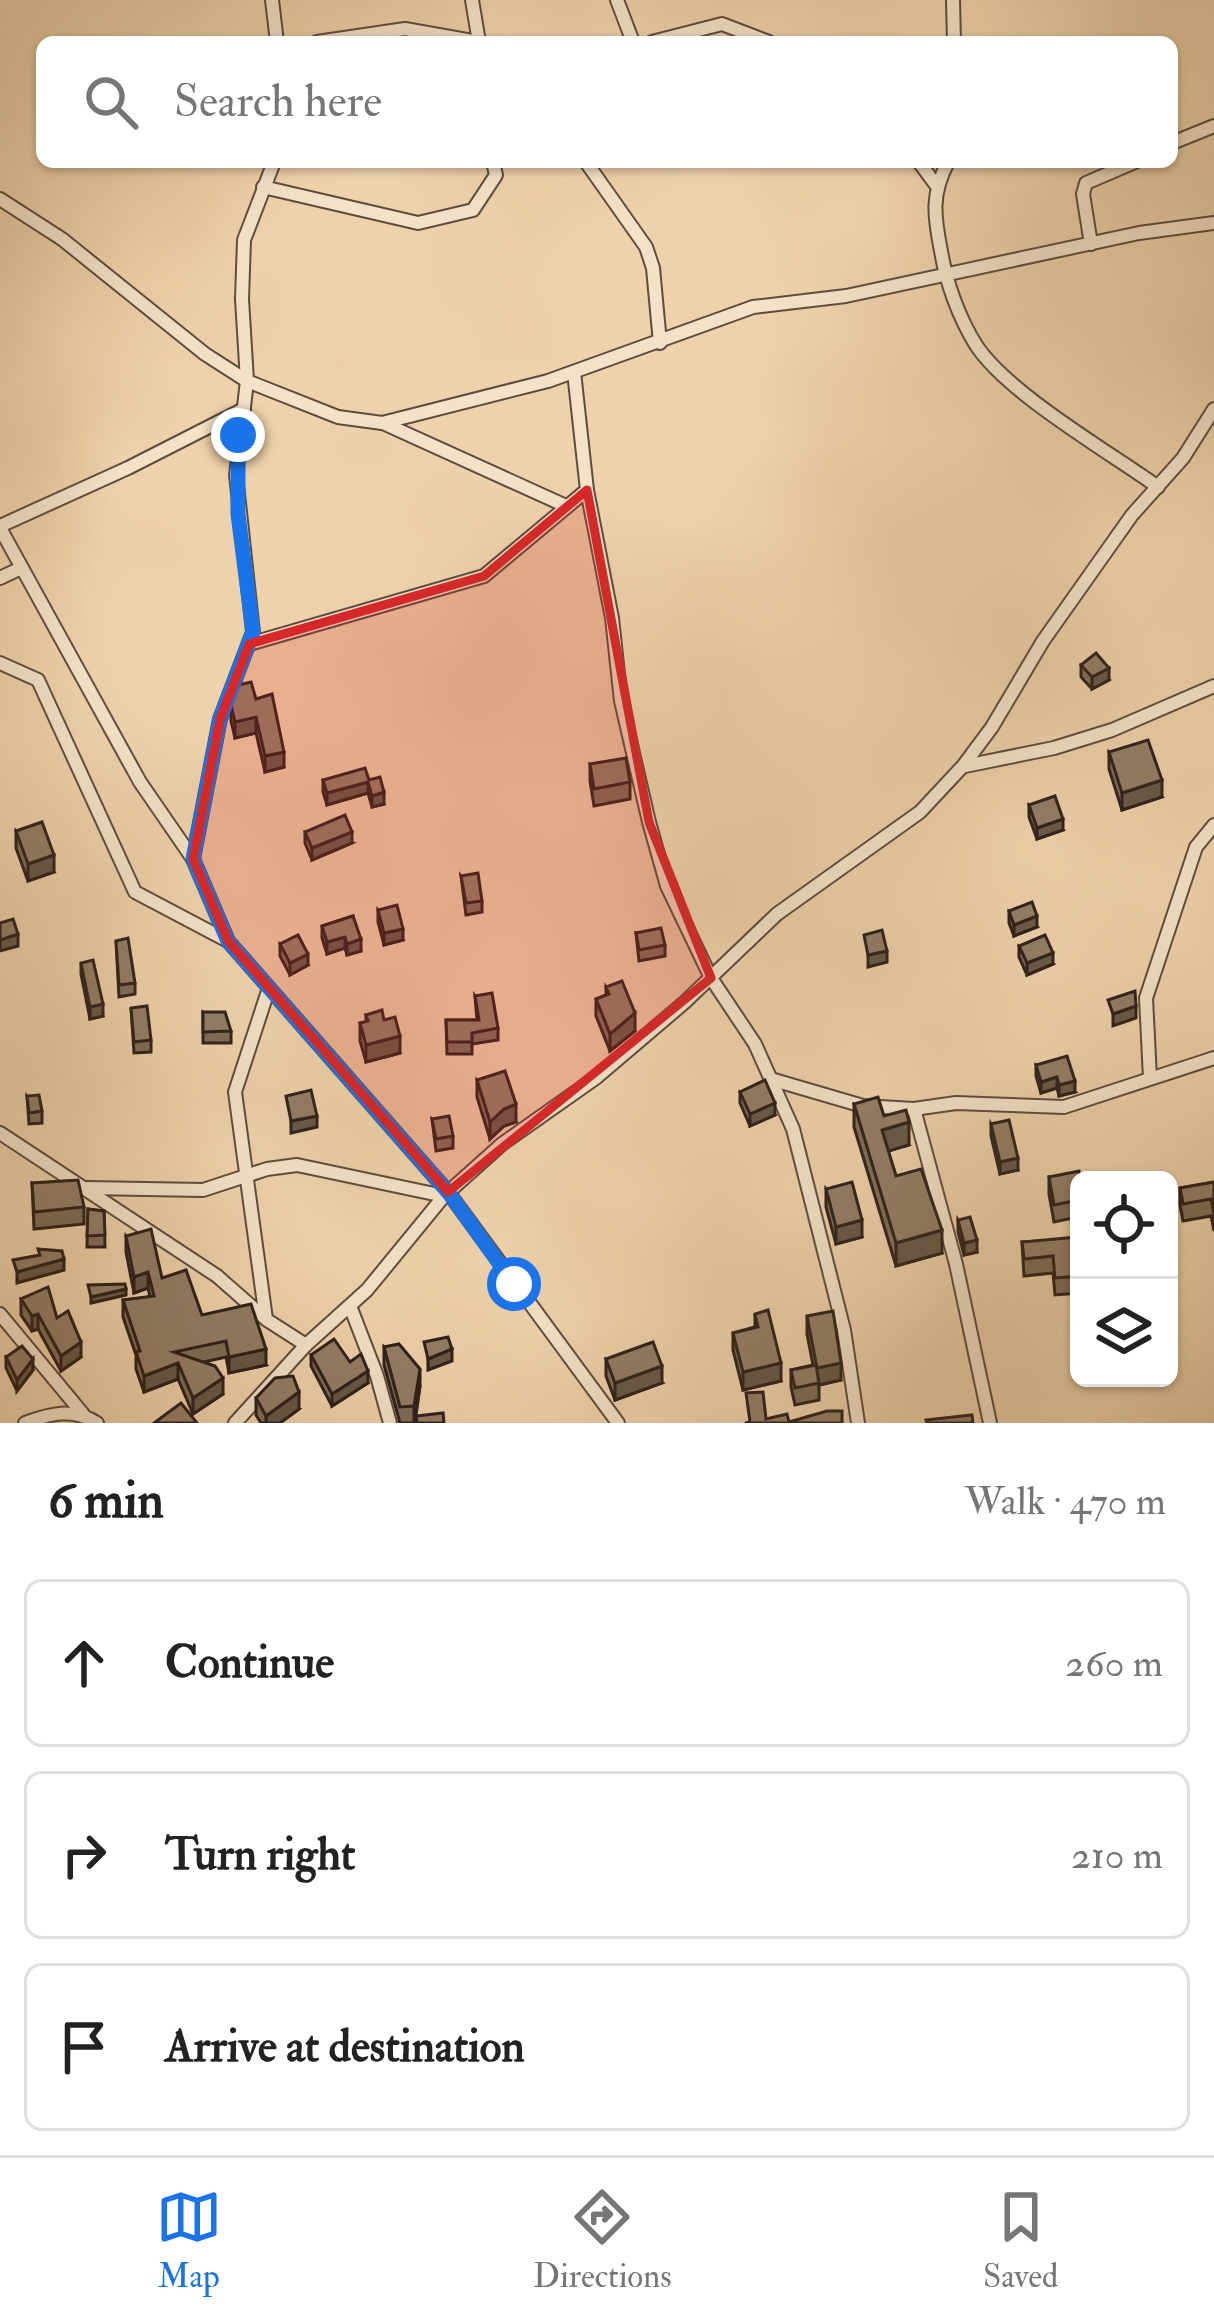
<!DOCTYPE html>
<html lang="en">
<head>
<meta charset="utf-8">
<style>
  :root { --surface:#fff; --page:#f2f2f2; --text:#222; --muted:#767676; --line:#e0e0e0; --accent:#1a73e8 }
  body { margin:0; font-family:"IM FELL Double Pica",serif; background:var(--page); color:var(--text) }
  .controls { position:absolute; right:36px; bottom:36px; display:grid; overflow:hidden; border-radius:18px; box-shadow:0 3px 9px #0004 }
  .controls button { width:108px; height:108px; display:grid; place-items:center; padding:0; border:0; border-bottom:3px solid var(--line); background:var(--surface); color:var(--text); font:60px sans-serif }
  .stop { position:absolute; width:36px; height:36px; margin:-27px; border:9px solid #1a73e8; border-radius:50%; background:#fff }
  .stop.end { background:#1a73e8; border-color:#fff; box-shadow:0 3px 12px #0008 }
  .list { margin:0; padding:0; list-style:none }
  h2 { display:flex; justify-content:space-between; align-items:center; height:156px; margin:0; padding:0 48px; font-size:51px }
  h2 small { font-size:39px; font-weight:400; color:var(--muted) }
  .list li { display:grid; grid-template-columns:78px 1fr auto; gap:36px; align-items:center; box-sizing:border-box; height:168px; margin:0 24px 24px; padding:0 24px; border:3px solid var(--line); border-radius:18px }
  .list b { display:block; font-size:45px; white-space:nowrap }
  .list em { font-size:39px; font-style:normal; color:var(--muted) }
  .icon { flex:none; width:66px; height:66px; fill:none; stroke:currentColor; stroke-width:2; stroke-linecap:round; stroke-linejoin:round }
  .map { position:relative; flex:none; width:1214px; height:1423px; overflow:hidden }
  .search { position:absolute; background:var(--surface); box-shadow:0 3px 9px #0004; left:36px; right:36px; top:36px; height:132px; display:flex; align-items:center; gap:30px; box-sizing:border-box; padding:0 42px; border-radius:18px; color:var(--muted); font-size:45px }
  .sheet { height:732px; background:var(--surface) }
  nav { display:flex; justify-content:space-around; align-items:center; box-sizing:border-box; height:168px; border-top:3px solid var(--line); background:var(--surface); font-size:33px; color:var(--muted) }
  nav a { display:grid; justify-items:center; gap:6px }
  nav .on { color:var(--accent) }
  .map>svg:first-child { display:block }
</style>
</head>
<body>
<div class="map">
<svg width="1214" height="1423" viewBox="0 0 1214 1423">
  <rect width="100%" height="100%" fill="#eed2ab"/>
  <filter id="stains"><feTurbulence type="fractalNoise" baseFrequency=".00167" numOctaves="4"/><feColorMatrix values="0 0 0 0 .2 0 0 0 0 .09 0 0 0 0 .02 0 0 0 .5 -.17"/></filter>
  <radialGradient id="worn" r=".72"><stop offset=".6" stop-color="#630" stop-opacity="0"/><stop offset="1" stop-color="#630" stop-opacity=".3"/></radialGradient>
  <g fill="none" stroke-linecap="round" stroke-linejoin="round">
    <defs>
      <g id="street">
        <polyline points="272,0 277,42"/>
        <polyline points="472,0 479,42"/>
        <polyline points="617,0 633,42"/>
        <polyline points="953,0 954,42"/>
        <polyline points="317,42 405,29 478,42"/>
        <polyline points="652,42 722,24 769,42"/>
        <polyline points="1172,143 1214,126"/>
        <polyline points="586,162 646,247 653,268 660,343"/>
        <polyline points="919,162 936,185"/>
        <path d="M948 162C931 194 934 216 941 251 946 282 959 318 976 345 1007 393 1109 452 1158 487"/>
        <polyline points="263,187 418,223 473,210 496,175 493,162"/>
        <polyline points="0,199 62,239 205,354 247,381 338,417 382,423 548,381 753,307 846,296 1139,233 1214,223"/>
        <polyline points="1091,244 1083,194 1086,183 1135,162"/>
        <polyline points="574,372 587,490 612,618 621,701 649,822 667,886 711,978 755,1044 793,1129 844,1330 858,1423"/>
        <polyline points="383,423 566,506"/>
        <polyline points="0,526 128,468 244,409"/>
        <polyline points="0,528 140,782 193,859 228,941 448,1192 618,1423"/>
        <polyline points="0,578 21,568"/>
        <polyline points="249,644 484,576 587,490"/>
        <polyline points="0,663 38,680 135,892 226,940"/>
        <polyline points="965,766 1054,748 1112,730 1214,686"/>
        <polyline points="193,859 220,719 253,632 236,475 247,381 242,299 244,240 274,162"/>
        <polyline points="1150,1078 1146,998 1196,847 1214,825"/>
        <polyline points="774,1080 863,1106 914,1109 956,1103 1064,1107 1214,1058"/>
        <polyline points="914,1109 956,1264 990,1423"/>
        <polyline points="0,1133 217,1276 267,1320 306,1345"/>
        <polyline points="87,1188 203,1190 267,1169 297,1165 444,1196"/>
        <polyline points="350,1306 377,1376 390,1423"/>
        <polyline points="0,1314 83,1414"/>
        <polyline points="266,1319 235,1092 268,991"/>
        <path d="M25 1423C51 1413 73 1408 97 1423"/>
        <polyline points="235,1423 306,1345 367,1290 444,1196 502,1144 597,1077 685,1002 777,914 920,812 963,766 992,727 1043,641 1132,515 1183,458 1214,409"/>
      </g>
    </defs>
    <use href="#street" stroke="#5e4d3f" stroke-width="16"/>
    <use href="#street" stroke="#f4e2c8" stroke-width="12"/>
  </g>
  <g fill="#7e6c58" stroke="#2e211b" stroke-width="3">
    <polygon points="1081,665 1109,680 1092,689 1081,677"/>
    <polygon points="256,699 284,767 265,772 256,733 235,738 231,721 231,705"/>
    <polygon points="1109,752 1162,797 1122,810 1109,769"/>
    <polygon points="590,764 630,782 630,799 594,806 590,781"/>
    <polygon points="323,780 369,780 384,804 372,807 368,793 327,805 323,792"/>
    <polygon points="1029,805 1063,830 1037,839 1029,817"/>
    <polygon points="16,831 54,872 28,881 16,848"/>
    <polygon points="305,832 352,843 312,860 305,843"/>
    <polygon points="461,876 482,901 482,912 466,915"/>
    <polygon points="378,910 403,940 384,945 378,922"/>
    <polygon points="1009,911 1037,927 1014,936 1009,923"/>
    <polygon points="353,916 361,951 347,955 345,948 327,954 322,938 322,926"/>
    <polygon points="636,933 665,945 665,956 639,961"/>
    <polygon points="116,941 135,983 135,994 119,997"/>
    <polygon points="280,944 308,965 290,975 280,956"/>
    <polygon points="1019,946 1053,964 1027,975 1019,957"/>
    <polygon points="81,963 103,1016 90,1019 81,974"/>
    <polygon points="606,987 635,1031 610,1051 596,1016 596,999 606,995"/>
    <polygon points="475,996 498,1028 498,1040 472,1044 472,1054 447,1054 446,1020 477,1020"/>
    <polygon points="131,1008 151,1040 151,1052 134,1053"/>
    <polygon points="203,1012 231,1031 231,1043 203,1043"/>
    <polygon points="366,1015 384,1020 400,1053 366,1062 360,1041 360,1023 366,1022"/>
    <polygon points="1036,1065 1075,1092 1059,1096 1057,1088 1041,1093 1036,1076"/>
    <polygon points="477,1080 516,1122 504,1126 490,1139 477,1097"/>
    <polygon points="740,1092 775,1115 750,1126 740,1103"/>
    <polygon points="27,1096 42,1111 42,1123 29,1124"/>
    <polygon points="854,1104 884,1116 909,1145 888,1151 896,1176 942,1253 896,1266 854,1127"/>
    <polygon points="432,1119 453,1136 453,1148 436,1151"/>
    <polygon points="991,1124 1018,1170 1000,1174 991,1136"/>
    <polygon points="1049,1177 1079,1180 1079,1229 1078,1217 1054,1222 1049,1194"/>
    <polygon points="1214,1182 1214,1231 1211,1216 1183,1221 1180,1205 1180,1188"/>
    <polygon points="32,1183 84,1207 84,1224 34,1229"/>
    <polygon points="826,1189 862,1237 836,1244 826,1207"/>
    <polygon points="88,1209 104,1211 105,1247 87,1247"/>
    <polygon points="958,1220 977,1252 964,1255 958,1232"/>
    <polygon points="126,1236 162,1278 202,1315 266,1365 229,1373 226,1357 204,1362 223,1394 193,1414 178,1379 144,1392 136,1369 136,1355 123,1317 123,1300 150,1297 148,1288 134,1293 126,1252"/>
    <polygon points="1079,1239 1079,1293 1055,1295 1053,1273 1024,1276 1022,1242"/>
    <polygon points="21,1299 57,1318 81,1357 61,1371 38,1329 32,1331 21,1315"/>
    <polygon points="755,1314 781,1381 743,1390 733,1350 733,1333 755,1327"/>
    <polygon points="807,1316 841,1380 819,1385 819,1400 795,1405 791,1387 791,1370 813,1365 807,1334"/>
    <polygon points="384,1347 420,1386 415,1423 400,1423 384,1365"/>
    <polygon points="311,1355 350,1362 368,1383 332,1406 311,1366"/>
    <polygon points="6,1357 33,1370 17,1391 6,1368"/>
    <polygon points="606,1359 662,1383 615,1400 606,1376"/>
    <polygon points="256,1398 299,1409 280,1423 261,1423 256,1415"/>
  </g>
  <g fill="#665847" stroke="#2e211b" stroke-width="3">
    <polygon points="1109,668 1109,680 1092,689 1092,677"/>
    <polygon points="256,717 256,733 235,738 235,722"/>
    <polygon points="284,752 284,767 265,772 265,756"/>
    <polygon points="1162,780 1162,797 1122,810 1122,793"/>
    <polygon points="368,782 368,793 327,805 327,793"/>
    <polygon points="384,792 384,804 372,807 372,796"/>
    <polygon points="1063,819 1063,830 1037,839 1037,828"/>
    <polygon points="352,832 352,843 312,860 312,848"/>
    <polygon points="54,855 54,872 28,881 28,864"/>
    <polygon points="1037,916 1037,927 1014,936 1014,925"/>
    <polygon points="403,929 403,940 384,945 384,933"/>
    <polygon points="18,934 18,946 0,951 0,940"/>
    <polygon points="345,937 345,948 327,954 327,942"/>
    <polygon points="361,939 361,951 347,955 347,944"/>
    <polygon points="887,951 887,962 868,967 868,955"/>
    <polygon points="1053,953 1053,964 1027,975 1027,963"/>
    <polygon points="308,954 308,965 290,975 290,963"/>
    <polygon points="103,1004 103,1016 90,1019 90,1007"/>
    <polygon points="1136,1006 1136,1018 1113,1026 1113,1014"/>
    <polygon points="635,1013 635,1031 610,1051 610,1034"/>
    <polygon points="400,1036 400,1053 366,1062 366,1045"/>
    <polygon points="1057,1077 1057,1088 1041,1093 1041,1082"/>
    <polygon points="1075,1081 1075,1092 1059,1096 1059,1085"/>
    <polygon points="775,1103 775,1115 750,1126 750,1114"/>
    <polygon points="516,1104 516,1122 504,1126 490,1139 490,1122 504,1109"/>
    <polygon points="317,1116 317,1127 291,1133 291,1121"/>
    <polygon points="909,1122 909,1145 882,1153 882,1130"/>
    <polygon points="1018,1158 1018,1170 1000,1174 1000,1162"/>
    <polygon points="862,1220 862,1237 836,1244 836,1227"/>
    <polygon points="942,1230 942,1253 896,1266 896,1243"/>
    <polygon points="977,1240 977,1252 964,1255 964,1243"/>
    <polygon points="64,1259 64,1270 17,1283 17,1272"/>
    <polygon points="148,1272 148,1288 134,1293 134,1277"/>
    <polygon points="126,1289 126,1295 91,1303 91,1297"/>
    <polygon points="38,1314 38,1329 32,1331 32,1316"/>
    <polygon points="81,1342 81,1357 61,1371 61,1356"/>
    <polygon points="266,1349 266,1365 229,1373 229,1357"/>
    <polygon points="452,1349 452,1361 428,1370 428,1359"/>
    <polygon points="33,1359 33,1370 17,1391 17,1380"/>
    <polygon points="178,1363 178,1379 144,1392 144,1376"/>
    <polygon points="781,1363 781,1381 743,1390 743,1372"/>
    <polygon points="841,1363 841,1380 819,1385 817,1383 817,1368"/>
    <polygon points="662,1366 662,1383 615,1400 615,1383"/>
    <polygon points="420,1369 420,1386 414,1423 414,1406"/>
    <polygon points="368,1371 368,1383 332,1406 332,1394"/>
    <polygon points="223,1378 223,1394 193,1414 193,1398"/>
    <polygon points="299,1392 299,1409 280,1423 266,1423 266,1416"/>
  </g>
  <g fill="#927d66" stroke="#2e211b" stroke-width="3">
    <polygon points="1096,653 1109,668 1092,677 1081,665"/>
    <polygon points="251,682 256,699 272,694 284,752 265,756 256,717 235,722 231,705 238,685"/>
    <polygon points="1148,740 1162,780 1122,793 1109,752"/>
    <polygon points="626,758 630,782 594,789 590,764"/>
    <polygon points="365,768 369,780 380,777 384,792 372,796 368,782 327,793 323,780"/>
    <polygon points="1055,796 1063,819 1037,828 1029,805"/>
    <polygon points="345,815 352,832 312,848 305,832"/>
    <polygon points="42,822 54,855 28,864 16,831"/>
    <polygon points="478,873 482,901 466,903 461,876"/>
    <polygon points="1032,902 1037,916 1014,925 1009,911"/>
    <polygon points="397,905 403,929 384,933 378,910"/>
    <polygon points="353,916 361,939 347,944 345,937 327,942 322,926"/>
    <polygon points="13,919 18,934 0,940 0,923"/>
    <polygon points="661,928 665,945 639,950 636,933"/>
    <polygon points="882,930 887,951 868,955 864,935"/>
    <polygon points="298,935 308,954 290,963 280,944"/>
    <polygon points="1045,935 1053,953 1027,963 1019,946"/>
    <polygon points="128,938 135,983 119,985 116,941"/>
    <polygon points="93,960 103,1004 90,1007 81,963"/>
    <polygon points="622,981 635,1013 610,1034 596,999 609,994 606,987"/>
    <polygon points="1135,991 1136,1006 1113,1014 1108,1000"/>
    <polygon points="492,993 498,1028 472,1033 472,1042 447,1042 446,1020 479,1020 475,996"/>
    <polygon points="147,1006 151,1040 134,1042 131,1008"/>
    <polygon points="382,1010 384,1020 395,1017 400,1036 366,1045 360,1023 368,1021 366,1015"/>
    <polygon points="203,1012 225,1012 231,1031 203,1032"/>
    <polygon points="1067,1056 1075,1081 1059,1085 1057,1077 1041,1082 1036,1065"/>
    <polygon points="505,1071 516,1104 504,1109 490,1122 477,1080"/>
    <polygon points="765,1080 775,1103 750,1114 740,1092"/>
    <polygon points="311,1090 317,1116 291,1121 286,1096"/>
    <polygon points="39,1095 42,1111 29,1113 27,1096"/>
    <polygon points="878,1097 884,1116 906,1110 909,1122 882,1130 896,1176 921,1169 942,1230 896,1243 854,1104"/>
    <polygon points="449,1116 453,1136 436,1139 432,1119"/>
    <polygon points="1009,1120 1018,1158 1000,1162 991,1124"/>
    <polygon points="1079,1171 1080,1180 1079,1200 1054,1205 1049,1177"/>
    <polygon points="78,1180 84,1207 34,1212 32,1183"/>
    <polygon points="852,1182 862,1220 836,1227 826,1189"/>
    <polygon points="1214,1182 1214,1214 1211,1199 1183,1204 1180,1188"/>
    <polygon points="88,1209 104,1211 105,1235 87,1236"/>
    <polygon points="970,1217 977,1240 964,1243 958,1220"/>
    <polygon points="151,1229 162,1278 186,1270 202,1315 251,1304 266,1349 229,1357 226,1341 174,1352 215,1366 223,1378 193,1398 178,1363 144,1376 136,1352 140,1351 123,1300 154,1296 148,1272 134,1277 126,1236"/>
    <polygon points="1078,1237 1079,1276 1055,1278 1053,1256 1024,1259 1022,1242"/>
    <polygon points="38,1249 62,1251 64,1259 17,1272 13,1260 40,1255"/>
    <polygon points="125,1284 126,1289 91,1297 88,1285"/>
    <polygon points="48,1287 57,1318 68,1311 81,1342 61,1356 38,1314 32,1316 21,1299"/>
    <polygon points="768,1310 781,1363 743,1372 733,1333 758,1327 755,1314"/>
    <polygon points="833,1311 841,1363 817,1368 807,1316"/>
    <polygon points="448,1337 452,1349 428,1359 424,1342"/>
    <polygon points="334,1339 350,1362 361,1354 368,1371 332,1394 311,1355"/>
    <polygon points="653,1342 662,1366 615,1383 606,1359"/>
    <polygon points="399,1344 420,1369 414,1406 400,1407 384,1347"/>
    <polygon points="22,1346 33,1359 17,1380 6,1357"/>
    <polygon points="816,1365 819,1383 795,1388 791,1370"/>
    <polygon points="293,1376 299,1392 266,1416 256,1398 275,1378"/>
    <polygon points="763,1392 766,1419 787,1414 789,1422 827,1411 842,1411 842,1423 745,1423 750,1422 746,1393"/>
    <polygon points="181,1403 197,1423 154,1423"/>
    <polygon points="443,1413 444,1423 417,1423 416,1416"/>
    <polygon points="972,1415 973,1423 927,1423 926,1420"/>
  </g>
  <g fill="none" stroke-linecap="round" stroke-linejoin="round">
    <polyline stroke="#1a73e8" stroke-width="15" points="238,435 238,514 253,632 220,719 193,859 228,941 448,1192 514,1284"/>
  </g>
  <path fill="#d62828" fill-opacity="0.2" stroke="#d62828" stroke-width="9" stroke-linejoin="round" d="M587 490 649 822 711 978 448 1192 228 941 193 859 220 719 249 644 484 576Z"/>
  <rect width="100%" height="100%" filter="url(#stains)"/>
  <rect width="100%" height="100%" fill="url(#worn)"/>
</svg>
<div class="controls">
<button><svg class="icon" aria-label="locate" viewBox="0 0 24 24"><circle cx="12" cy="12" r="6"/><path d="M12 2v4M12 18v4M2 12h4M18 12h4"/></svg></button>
<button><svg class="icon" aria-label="layers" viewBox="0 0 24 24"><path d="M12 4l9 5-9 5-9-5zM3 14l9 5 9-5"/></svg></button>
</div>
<div class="stop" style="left:514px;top:1284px"></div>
<div class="stop end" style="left:238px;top:435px"></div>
<div class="search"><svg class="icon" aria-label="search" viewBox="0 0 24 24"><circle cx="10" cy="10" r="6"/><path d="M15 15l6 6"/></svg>Search here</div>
</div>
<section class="sheet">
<h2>6 min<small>Walk · 470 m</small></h2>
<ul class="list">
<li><svg class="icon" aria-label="ahead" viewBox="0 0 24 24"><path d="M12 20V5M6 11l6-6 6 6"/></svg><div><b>Continue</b></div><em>260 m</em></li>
<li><svg class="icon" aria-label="right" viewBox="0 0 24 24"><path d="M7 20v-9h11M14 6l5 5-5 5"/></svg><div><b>Turn right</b></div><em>210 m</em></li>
<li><svg class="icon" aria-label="arrive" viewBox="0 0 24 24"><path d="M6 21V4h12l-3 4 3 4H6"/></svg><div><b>Arrive at destination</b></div></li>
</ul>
</section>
<nav>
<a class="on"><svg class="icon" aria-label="map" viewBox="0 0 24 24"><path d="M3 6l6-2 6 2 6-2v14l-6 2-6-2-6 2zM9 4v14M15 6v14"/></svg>Map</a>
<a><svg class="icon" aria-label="directions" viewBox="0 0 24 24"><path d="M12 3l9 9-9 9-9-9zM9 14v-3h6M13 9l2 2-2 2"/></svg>Directions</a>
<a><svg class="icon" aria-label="saved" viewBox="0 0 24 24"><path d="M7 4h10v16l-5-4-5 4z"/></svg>Saved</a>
</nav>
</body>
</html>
